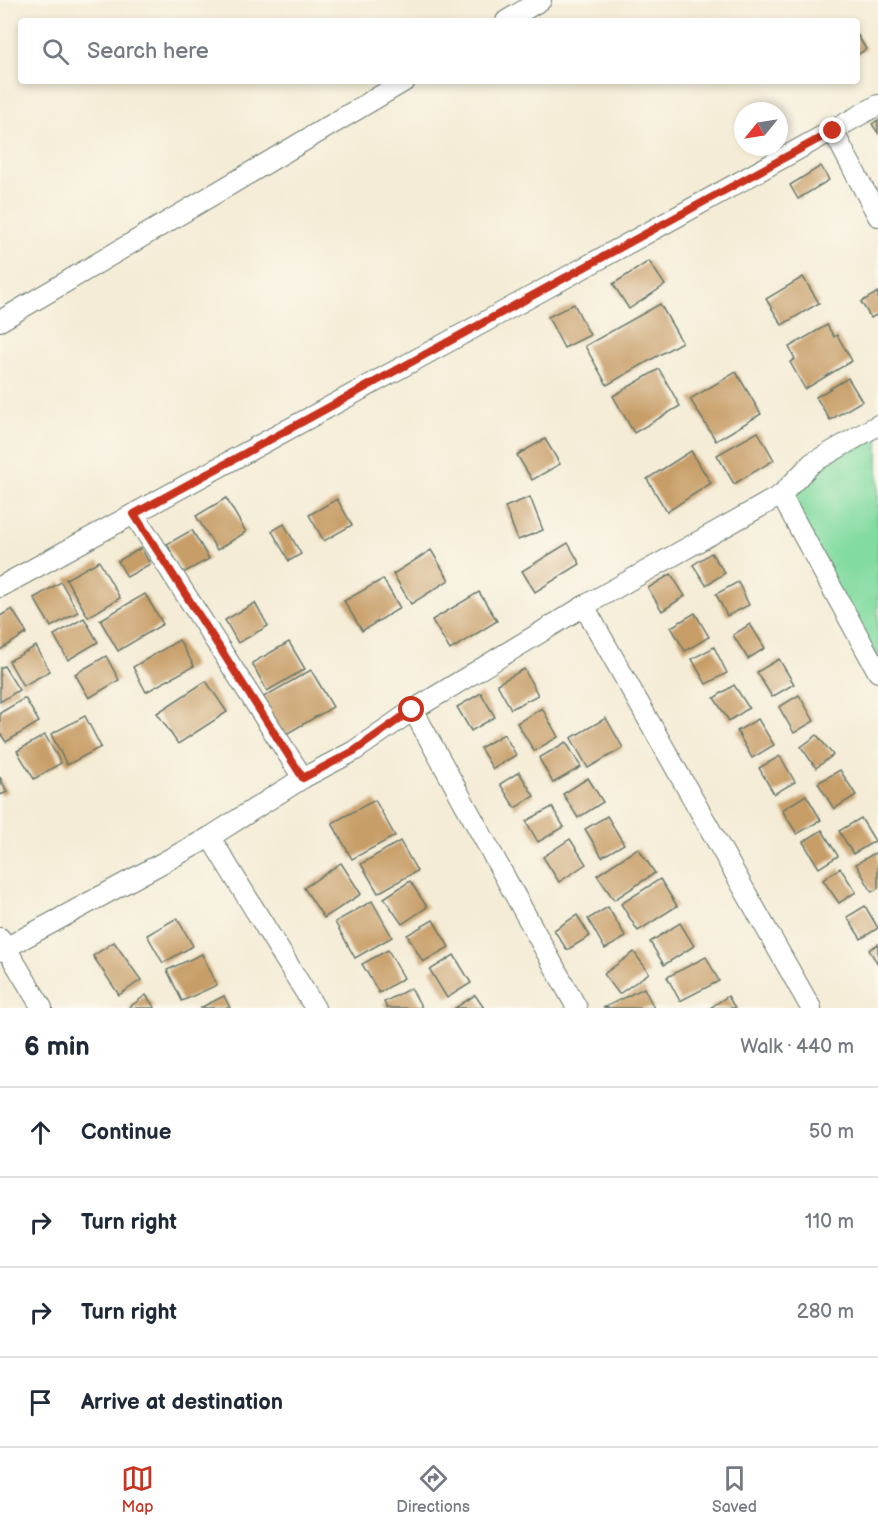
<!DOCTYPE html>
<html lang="en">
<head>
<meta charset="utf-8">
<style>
  :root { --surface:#fff; --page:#f6f6f7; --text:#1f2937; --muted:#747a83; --line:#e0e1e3; --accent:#c8321e }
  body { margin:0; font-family:"Balsamiq Sans",sans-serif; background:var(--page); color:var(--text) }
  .compass { position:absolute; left:734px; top:102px; width:54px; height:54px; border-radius:50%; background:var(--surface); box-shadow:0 3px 9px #0003; rotate:240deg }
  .stop { position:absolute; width:18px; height:18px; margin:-14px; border:4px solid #c8321e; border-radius:50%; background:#fff }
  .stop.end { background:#c8321e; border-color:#fff; box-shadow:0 2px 6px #0008 }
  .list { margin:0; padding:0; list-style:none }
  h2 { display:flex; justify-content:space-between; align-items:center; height:78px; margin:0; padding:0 24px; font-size:26px }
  h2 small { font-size:20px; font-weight:400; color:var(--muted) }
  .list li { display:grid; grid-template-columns:39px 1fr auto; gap:18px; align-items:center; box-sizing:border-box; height:90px; padding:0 24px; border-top:2px solid var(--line) }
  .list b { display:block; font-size:22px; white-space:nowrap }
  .list em { font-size:20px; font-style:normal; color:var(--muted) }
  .icon { flex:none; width:33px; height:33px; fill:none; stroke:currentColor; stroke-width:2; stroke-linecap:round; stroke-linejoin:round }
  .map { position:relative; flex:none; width:878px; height:1008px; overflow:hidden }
  .search { position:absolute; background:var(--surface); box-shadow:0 3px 9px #0003; left:18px; right:18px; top:18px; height:66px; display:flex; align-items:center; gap:15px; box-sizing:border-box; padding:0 21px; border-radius:6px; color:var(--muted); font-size:22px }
  .sheet { height:438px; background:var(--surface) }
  nav { display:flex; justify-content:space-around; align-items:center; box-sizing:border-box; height:84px; border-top:2px solid var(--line); background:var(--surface); font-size:16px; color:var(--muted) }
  nav a { display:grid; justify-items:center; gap:3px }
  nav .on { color:var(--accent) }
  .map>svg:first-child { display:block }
</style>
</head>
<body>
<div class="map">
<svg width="878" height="1008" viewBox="0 0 878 1008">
  <rect width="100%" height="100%" fill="#fbf7ec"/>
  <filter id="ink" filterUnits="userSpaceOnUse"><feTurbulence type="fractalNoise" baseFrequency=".0167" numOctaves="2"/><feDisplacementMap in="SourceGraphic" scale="12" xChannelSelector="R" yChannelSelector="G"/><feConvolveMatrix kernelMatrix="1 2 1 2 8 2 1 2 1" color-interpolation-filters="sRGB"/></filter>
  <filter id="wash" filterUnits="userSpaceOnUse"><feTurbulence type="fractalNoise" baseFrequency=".008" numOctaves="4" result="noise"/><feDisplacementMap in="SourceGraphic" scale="24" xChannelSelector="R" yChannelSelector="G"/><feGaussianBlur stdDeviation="1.35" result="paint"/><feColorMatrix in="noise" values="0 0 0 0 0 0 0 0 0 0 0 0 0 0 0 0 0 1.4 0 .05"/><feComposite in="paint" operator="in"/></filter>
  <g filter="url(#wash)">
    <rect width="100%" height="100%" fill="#f4ecd6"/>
    <polygon fill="#82dba0" stroke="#508c6a" stroke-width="1.5" points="878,425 878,672 781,495"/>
    <g id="blocks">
      <g fill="#c89e68">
        <polygon points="857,34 866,49 857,55"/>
        <polygon points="878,120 878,133 872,124"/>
        <polygon points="821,166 829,180 798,199 790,185"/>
        <polygon points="649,261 665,285 629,309 613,284"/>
        <polygon points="803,277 819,303 782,325 766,299"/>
        <polygon points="878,292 878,314 871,318 861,302"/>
        <polygon points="574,304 590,335 564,348 548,317"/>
        <polygon points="660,304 682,342 607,385 585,346"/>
        <polygon points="827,325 834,337 837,335 852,361 805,389 790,362 795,359 789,347"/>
        <polygon points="659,369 680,406 634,433 613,396"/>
        <polygon points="736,372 761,414 716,441 690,399"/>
        <polygon points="848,378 862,401 830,420 816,397"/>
        <polygon points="758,432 774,460 734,484 717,455"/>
        <polygon points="545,439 560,464 532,480 517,455"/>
        <polygon points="691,451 711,483 667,512 647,479"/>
        <polygon points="530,497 543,530 518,540 505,507"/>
        <polygon points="226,498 246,532 217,550 196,516"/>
        <polygon points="337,499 352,525 324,541 309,515"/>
        <polygon points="284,524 301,554 289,561 272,531"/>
        <polygon points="192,530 209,559 183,573 167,544"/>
        <polygon points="568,543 580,564 535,592 522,571"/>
        <polygon points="141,548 150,564 127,577 118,561"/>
        <polygon points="431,550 449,580 411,604 393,574"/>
        <polygon points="711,553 725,573 706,585 693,565"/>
        <polygon points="99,561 120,598 88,617 66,579"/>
        <polygon points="671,574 685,596 662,611 648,588"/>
        <polygon points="383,579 400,608 362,631 344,601"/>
        <polygon points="61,582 78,612 51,627 34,598"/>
        <polygon points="738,582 749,605 727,616 716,594"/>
        <polygon points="479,592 497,621 450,650 432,620"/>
        <polygon points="145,594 163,624 118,651 100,620"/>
        <polygon points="255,603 268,626 238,643 225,620"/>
        <polygon points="12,609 27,633 0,650 0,616"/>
        <polygon points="695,613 709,637 685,651 671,627"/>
        <polygon points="84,618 98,642 68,660 54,635"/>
        <polygon points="750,624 765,648 748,659 733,635"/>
        <polygon points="179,640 194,666 146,692 133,667"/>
        <polygon points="289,642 305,669 267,691 252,663"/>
        <polygon points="36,646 50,671 23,686 9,661"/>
        <polygon points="714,647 727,673 706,684 692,659"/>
        <polygon points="106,656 119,680 89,698 75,674"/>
        <polygon points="779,659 794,684 772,697 757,672"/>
        <polygon points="4,666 19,690 0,702 0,668"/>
        <polygon points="524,669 538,695 511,709 497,684"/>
        <polygon points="311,670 333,707 281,737 260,699"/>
        <polygon points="206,681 227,712 178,744 157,713"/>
        <polygon points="734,685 749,708 729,721 714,698"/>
        <polygon points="481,693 495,717 471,731 457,707"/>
        <polygon points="799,695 814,721 794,733 779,707"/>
        <polygon points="25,698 39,722 6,742 0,733 0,713"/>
        <polygon points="542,708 558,737 534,751 517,723"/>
        <polygon points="85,716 101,747 67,765 51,734"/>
        <polygon points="606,718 623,748 588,768 571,738"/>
        <polygon points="758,719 774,745 752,758 737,731"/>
        <polygon points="504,734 516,755 493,769 480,748"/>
        <polygon points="45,735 61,763 34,779 17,751"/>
        <polygon points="817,735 833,755 816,768 801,747"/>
        <polygon points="566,742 581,767 553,783 539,758"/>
        <polygon points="780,756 795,782 774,794 759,768"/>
        <polygon points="840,770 856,795 834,809 818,783"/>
        <polygon points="519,772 534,796 515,808 500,784"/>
        <polygon points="0,777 7,792 0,795"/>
        <polygon points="588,778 603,802 578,818 563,794"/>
        <polygon points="806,795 821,820 797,834 782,810"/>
        <polygon points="375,800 395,836 352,859 332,823"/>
        <polygon points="552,807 564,827 538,842 526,821"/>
        <polygon points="607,816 624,844 602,857 585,829"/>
        <polygon points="861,818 875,841 853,854 839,831"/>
        <polygon points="822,830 838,856 819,868 803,842"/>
        <polygon points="570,839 586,864 559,882 543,857"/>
        <polygon points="400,841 417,871 378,893 361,864"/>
        <polygon points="638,848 655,873 614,900 597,875"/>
        <polygon points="878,851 878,888 872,892 856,864"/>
        <polygon points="341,863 361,894 324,918 304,888"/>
        <polygon points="840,868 856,892 839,903 823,880"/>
        <polygon points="660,879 677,906 638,931 621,904"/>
        <polygon points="410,881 427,907 402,924 384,898"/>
        <polygon points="372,901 392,937 355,958 335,922"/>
        <polygon points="865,906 878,928 861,939 847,917"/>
        <polygon points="608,907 626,937 605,949 588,919"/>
        <polygon points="577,915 590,936 567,950 554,930"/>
        <polygon points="177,918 193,946 163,963 147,935"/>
        <polygon points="433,920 449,947 423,962 407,935"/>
        <polygon points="680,923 694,946 664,965 650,942"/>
        <polygon points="114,942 141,980 119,995 93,956"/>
        <polygon points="878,944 878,964 869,950"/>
        <polygon points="388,950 404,978 379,993 362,964"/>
        <polygon points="634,952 649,973 619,994 604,974"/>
        <polygon points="202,954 217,985 182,1001 167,970"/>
        <polygon points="454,955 471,983 447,998 430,970"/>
        <polygon points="706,957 719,981 680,1001 667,977"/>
        <polygon points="411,988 422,1008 387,1008 384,1002"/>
        <polygon points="644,988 654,1008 603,1008"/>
        <polygon points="146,995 155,1008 128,1008"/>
        <polygon points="475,995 484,1008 455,1008"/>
        <polygon points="224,996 230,1008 200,1008"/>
        <polygon points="728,996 735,1008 710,1008"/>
      </g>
    </g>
  </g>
  <g filter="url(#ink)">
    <use href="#blocks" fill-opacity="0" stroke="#6a7a6d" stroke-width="1.5"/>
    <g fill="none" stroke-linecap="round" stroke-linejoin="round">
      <defs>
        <g id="street">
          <polyline points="506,21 541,0"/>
          <polyline points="833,131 878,216"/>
          <polyline points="0,321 405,81"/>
          <polyline points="781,495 878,672"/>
          <polyline points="134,514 303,778"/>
          <polyline points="0,587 671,220 878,105"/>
          <polyline points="584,606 811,1008"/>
          <polyline points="413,710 577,1008"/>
          <polyline points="210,837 315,1008"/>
          <polyline points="0,938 42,1008"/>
          <polyline points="0,951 210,837 303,778 354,751 413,710 584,606 781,495 812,463 878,425"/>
        </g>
      </defs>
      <use href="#street" stroke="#6a7a6d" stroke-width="22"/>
      <use href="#street" stroke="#fff" stroke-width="20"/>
    </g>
  </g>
  <g fill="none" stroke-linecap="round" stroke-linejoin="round" filter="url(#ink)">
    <polyline stroke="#c8321e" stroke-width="8" points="412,710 354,751 303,778 134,514 833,131"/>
  </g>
</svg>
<svg class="compass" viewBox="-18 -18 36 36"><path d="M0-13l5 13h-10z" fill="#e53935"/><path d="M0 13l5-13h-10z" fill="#747a83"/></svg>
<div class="stop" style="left:412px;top:710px"></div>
<div class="stop end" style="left:833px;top:131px"></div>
<div class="search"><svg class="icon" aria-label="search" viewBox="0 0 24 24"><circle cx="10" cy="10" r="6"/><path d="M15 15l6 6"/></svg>Search here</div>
</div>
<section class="sheet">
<h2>6 min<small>Walk · 440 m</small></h2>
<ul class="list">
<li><svg class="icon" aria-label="ahead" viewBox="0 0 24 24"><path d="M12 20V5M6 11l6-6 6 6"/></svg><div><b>Continue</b></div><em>50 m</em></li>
<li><svg class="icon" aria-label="right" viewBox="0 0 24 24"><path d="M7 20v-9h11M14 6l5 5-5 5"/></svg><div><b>Turn right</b></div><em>110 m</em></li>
<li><svg class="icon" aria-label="right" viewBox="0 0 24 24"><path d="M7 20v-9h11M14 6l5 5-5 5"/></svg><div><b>Turn right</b></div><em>280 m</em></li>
<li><svg class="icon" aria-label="arrive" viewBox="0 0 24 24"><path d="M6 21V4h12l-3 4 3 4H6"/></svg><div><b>Arrive at destination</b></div></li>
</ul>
</section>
<nav>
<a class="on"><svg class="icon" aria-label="map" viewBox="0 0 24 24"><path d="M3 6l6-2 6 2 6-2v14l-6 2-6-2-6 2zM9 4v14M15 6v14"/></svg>Map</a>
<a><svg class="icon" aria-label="directions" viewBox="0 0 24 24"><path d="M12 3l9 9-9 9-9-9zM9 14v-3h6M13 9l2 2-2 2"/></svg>Directions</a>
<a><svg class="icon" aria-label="saved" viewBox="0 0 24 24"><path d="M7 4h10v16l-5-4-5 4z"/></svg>Saved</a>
</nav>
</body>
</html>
